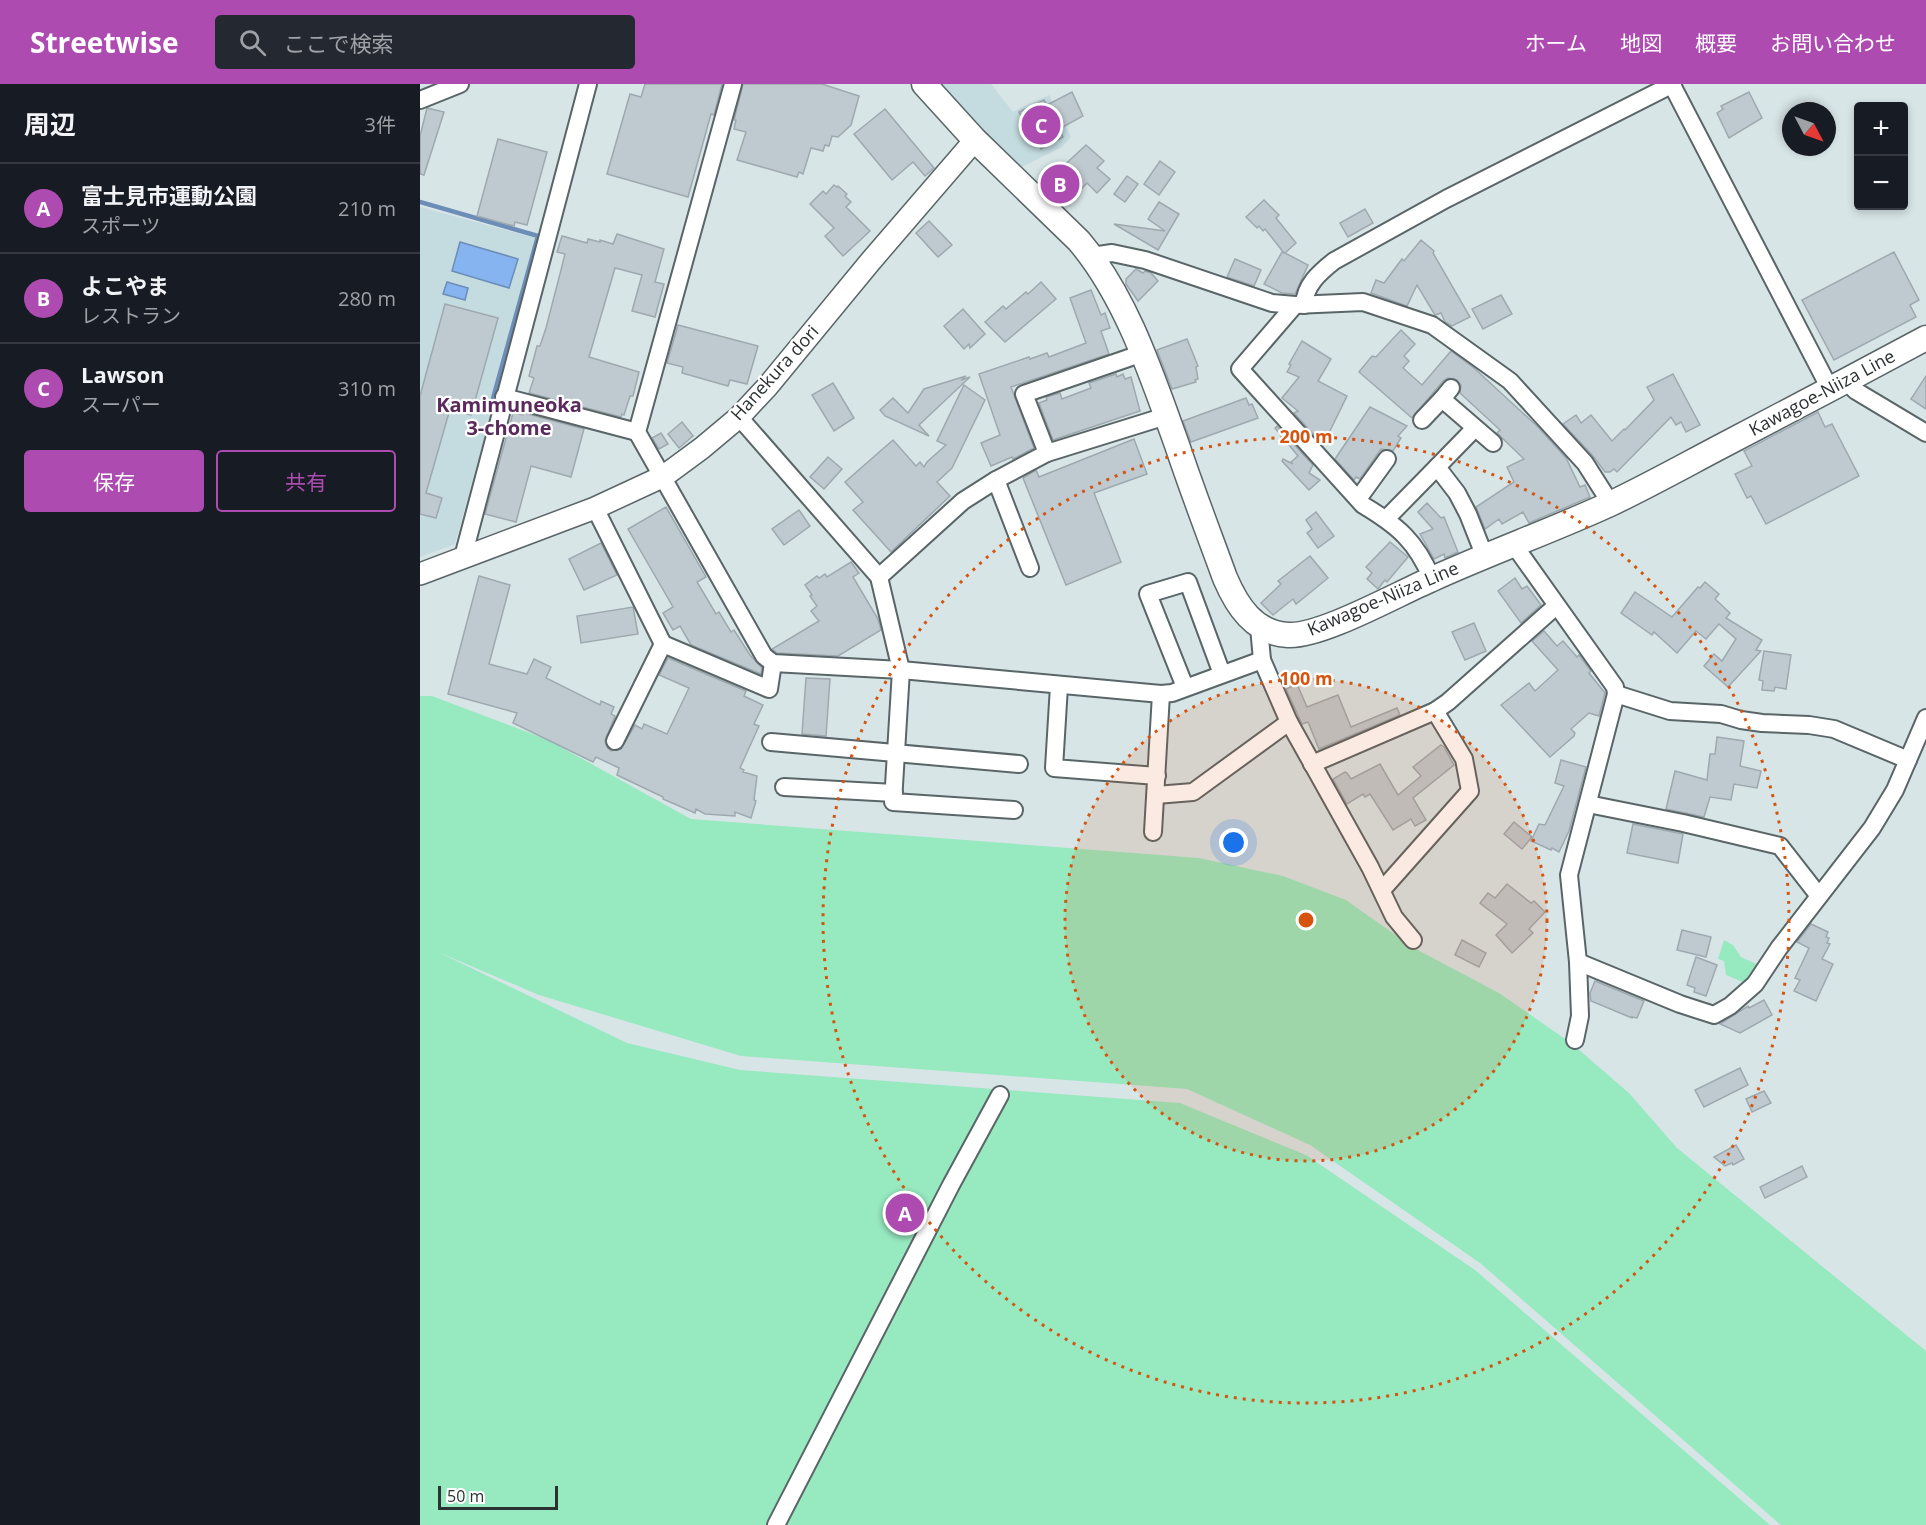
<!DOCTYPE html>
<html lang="ja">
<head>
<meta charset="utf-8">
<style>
  :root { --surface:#171b24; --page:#242831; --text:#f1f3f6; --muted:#9ea1a6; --line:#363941; --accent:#ad4bb1 }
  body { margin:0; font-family:"Open Sans","Noto Sans JP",sans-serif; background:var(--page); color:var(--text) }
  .controls { position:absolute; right:18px; top:18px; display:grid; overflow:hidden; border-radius:6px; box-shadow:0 3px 9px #0003 }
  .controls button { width:54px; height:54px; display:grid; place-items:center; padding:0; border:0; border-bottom:2px solid var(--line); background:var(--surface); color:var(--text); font:30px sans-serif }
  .compass { position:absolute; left:1362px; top:18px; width:54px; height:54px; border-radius:50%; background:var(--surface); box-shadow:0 3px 9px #0003; rotate:131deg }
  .scale { position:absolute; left:18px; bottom:15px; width:120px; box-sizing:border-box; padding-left:6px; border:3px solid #2c3132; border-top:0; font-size:16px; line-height:21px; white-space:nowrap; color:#2c3132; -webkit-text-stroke:4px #fff; paint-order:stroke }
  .you { position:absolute; left:814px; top:759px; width:21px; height:21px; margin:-15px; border:4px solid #fff; border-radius:50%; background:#1a73e8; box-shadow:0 0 0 9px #1a73e833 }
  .badge { display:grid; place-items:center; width:39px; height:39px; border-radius:50%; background:var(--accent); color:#fff; font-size:20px; font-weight:700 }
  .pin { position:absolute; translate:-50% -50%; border:3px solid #fff; box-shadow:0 2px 6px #0006 }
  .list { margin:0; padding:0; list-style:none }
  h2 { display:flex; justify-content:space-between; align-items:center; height:78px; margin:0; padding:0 24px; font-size:26px }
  h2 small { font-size:20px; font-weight:400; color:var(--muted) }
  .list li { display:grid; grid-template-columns:39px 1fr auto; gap:18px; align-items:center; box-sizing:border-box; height:90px; padding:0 24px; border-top:2px solid var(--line) }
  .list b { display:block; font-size:22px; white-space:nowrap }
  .list p { margin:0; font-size:20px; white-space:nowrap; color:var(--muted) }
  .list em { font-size:20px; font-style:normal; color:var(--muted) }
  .actions { display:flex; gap:12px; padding:18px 24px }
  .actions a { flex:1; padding:14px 0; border:2px solid var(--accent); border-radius:6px; text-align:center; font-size:21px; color:var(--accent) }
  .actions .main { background:var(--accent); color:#fff }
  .icon { flex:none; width:33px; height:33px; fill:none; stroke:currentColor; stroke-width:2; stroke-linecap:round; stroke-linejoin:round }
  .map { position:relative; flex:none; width:1506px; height:1441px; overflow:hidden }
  header { display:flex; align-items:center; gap:36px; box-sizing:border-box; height:84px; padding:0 30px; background:var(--accent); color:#fff }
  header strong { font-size:28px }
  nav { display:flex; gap:33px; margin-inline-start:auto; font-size:21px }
  .search { width:420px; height:54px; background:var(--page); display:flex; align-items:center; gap:15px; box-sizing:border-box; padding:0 21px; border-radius:6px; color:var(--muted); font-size:22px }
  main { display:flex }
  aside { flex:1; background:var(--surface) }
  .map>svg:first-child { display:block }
</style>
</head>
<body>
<header>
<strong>Streetwise</strong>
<div class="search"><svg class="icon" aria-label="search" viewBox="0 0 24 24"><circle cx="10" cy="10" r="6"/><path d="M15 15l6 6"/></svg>ここで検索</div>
<nav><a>ホーム</a><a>地図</a><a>概要</a><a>お問い合わせ</a></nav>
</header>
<main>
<aside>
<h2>周辺<small>3件</small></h2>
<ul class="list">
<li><span class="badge">A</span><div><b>富士見市運動公園</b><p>スポーツ</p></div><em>210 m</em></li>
<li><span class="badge">B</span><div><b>よこやま</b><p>レストラン</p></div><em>280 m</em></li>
<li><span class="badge">C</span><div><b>Lawson</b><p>スーパー</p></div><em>310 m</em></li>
</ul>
<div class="actions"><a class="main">保存</a><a>共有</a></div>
</aside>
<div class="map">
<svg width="1506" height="1441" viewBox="0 0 1506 1441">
  <rect width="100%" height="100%" fill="#d7e5e7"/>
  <g fill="#c4dbdf">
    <polygon points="521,0 571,0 593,28 629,11 651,53 642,63 600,84 567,51"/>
    <polygon points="0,123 119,155 35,460 0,473"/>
  </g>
  <g fill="#97e9c0">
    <polygon points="0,612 12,612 128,656 271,735 779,774 863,792 926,816 994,864 1079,909 1151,959 1209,1009 1257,1064 1506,1267 1506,1441 1361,1441 1060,1179 890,1061 767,1005 321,972 119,911 18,868 207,959 320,986 760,1019 886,1071 1055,1186 1350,1441 0,1441"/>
    <polygon points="1304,856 1313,861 1321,873 1343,883 1328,900 1306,891 1304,877 1298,875"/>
  </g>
  <g fill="#86b4f1" stroke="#6b8db8" stroke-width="1.5">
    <polygon points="40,158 98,175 89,204 32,187"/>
    <polygon points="27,198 48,204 45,216 23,210"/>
  </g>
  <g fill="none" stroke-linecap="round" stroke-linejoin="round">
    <polyline stroke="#6b8db8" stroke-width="4.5" points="0,118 118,152 72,318 80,320"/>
  </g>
  <g fill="#bfcad0" stroke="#9ea9af" stroke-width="1.5">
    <polygon points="225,0 302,0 294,31 291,30 268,113 187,90 210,10 221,13"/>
    <polygon points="323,0 402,0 439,12 431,41 418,53 412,52 409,62 405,61 403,67 391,64 383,90 379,88 377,93 317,76 326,48 314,45 316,36 314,36"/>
    <polygon points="652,8 663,32 639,45 643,53 621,65 618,58 616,59 599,28 624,16 627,21"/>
    <polygon points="1329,8 1342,34 1309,54 1297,29 1303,25 1301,22"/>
    <polygon points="7,24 24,28 4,91 0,90 0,52"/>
    <polygon points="465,25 514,84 505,92 493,78 472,96 434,50"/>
    <polygon points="78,55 127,68 107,141 95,138 94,142 57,132"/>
    <polygon points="666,61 684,77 677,84 690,95 677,109 667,99 648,119 622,95 633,83 638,87"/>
    <polygon points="740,77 755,88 739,111 724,100"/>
    <polygon points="707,92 718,100 705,118 694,110"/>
    <polygon points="414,101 417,103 418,102 427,110 425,112 431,118 426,123 450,147 423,172 405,152 414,144 390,120 403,107 406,110"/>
    <polygon points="844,116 859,131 856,134 876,159 865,169 888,181 875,210 862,209 844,200 862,168 864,169 845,145 843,147 839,142 837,144 826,133"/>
    <polygon points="739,118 759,130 738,166 694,140 745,147 728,135"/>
    <polygon points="945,125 953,139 928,153 920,139"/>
    <polygon points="509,137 532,161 518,173 496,149"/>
    <polygon points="197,150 244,165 235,198 244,200 235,233 212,227 222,191 195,184 169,273 219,288 213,312 210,312 204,331 202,330 201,333 109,309 114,294 109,292 117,262 120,262 126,244 141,186 145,170 137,168 142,152 167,159 168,155 180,158 180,156 193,160"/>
    <polygon points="1001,156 1014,167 1013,169 1050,233 1032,242 1025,238 1021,229 1015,231 997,201 987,222 951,209 956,196 964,199 982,175 984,177"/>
    <polygon points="1474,168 1499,216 1490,221 1496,233 1414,276 1382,216"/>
    <polygon points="815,175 841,186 834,202 807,193"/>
    <polygon points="716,185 723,189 725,187 731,189 738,197 718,217 706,200 706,195"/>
    <polygon points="621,198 636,215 585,258 565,238 583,222 586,225 606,208 608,210"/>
    <polygon points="671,206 681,231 685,229 690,244 681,247 689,270 591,303 614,364 593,375 592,373 571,382 561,359 580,351 559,290 609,273 610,275 627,269 629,273 666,259 650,214"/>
    <polygon points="1081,211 1092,230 1063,245 1052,225"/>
    <polygon points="25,220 78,234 51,331 30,325 6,409 22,414 16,434 0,430 0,312"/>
    <polygon points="543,225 565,250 550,264 549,260 544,265 524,242"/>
    <polygon points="258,241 338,262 327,300 310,296 308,302 262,289 263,283 247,279"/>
    <polygon points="981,246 995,260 984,272 989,277 983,284 1002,301 1031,267 1054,284 1118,343 1146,374 1160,403 1165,401 1170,413 1109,439 1103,428 1082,440 1079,435 1065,445 1056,423 1094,398 1087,383 1104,375 1077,349 1080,346 1040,309 1041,301 1037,296 1028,294 1023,297 992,334 939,288 952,272 956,273"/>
    <polygon points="767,255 778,282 776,283 778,295 775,296 776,298 752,305 737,266"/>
    <polygon points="882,257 911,275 898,297 927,312 903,361 874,329 878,327 862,314 879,293 867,288 871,281 869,280"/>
    <polygon points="696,290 697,293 703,290 705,295 711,293 720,327 633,356 619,319 627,316 626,313 640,309 642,315 671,304 669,299"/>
    <polygon points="1253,290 1280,341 1266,348 1261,338 1256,341 1251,333 1197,388 1194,385 1190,388 1185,388 1173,372 1143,340 1156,331 1161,339 1171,331 1192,357 1204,345 1205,346 1234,316 1227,303"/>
    <polygon points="546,292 541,296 550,293 499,341 509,352 465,332 460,326 473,314 488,329 504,305"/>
    <polygon points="1506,292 1506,325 1491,315"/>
    <polygon points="413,299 434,334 414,347 392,311"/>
    <polygon points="544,301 565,316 532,384 517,398 530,412 471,468 433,426 443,418 425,398 473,356 496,382 500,378 504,383 507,378 526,361 517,357"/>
    <polygon points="826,314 829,321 832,320 838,334 771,358 763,337"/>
    <polygon points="950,323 987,342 978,352 981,354 973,367 961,365 940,395 936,393 934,396 915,375"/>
    <polygon points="1398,328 1405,343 1412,340 1439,392 1346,440 1331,412 1327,414 1315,390 1332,382 1324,367"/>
    <polygon points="93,329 103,331 104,329 164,345 151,393 111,382 96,438 65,430"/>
    <polygon points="262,338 273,352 259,364 248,350"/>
    <polygon points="857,342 893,381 889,389 900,396 889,406 862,377 863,375 873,380 871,378 878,372 855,344"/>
    <polygon points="241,349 248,360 239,365 232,354"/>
    <polygon points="714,355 727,390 674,409 701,478 646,501 603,394 616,386 619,393"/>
    <polygon points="408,373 422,385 404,405 390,393"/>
    <polygon points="1007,419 1021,434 1024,433 1038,468 1025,474 1024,470 1014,475 1000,450 1013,445 998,428"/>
    <polygon points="246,423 286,493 277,498 296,530 299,528 311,548 314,546 330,571 342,584 341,590 271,561 260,542 253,546 243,529 253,523 208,445"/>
    <polygon points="379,426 390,442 364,461 352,445"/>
    <polygon points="896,428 914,452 898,464 887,449 892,445 886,436"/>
    <polygon points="970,458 988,473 967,498 965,496 958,505 947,495 952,489 946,483"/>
    <polygon points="181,459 197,491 164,506 149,475"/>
    <polygon points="890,472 908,494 876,520 873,515 853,531 841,519 861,500 858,497"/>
    <polygon points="431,478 439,489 433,493 458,535 461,546 418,572 357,569 352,565 399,537 391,527 397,522 390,512 392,511 385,501 397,492 399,494 405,490 407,493"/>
    <polygon points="59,492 90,501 69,580 107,590 114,575 131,583 126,594 180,621 181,617 194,623 191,630 195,632 185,657 187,663 191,667 201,665 215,641 222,645 224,640 247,650 269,604 239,591 248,574 326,607 324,612 343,621 334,640 339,642 320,684 324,686 323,688 337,692 334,716 336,717 331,734 315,728 315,732 285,730 276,725 275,729 243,715 243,713 197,691 199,684 176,673 173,678 93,639 97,629 28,610"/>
    <polygon points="1095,494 1102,505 1107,502 1121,521 1101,539 1078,507"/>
    <polygon points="1285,498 1299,510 1295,515 1310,529 1306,534 1342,556 1336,566 1341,567 1308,603 1284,582 1294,570 1302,577 1316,555 1299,540 1286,555 1276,547 1257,569 1234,548 1232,551 1201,529 1215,508 1252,533 1278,503 1280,504"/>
    <polygon points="213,523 218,550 161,559 157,532"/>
    <polygon points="1054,539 1066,567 1045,576 1032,548"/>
    <polygon points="1124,547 1137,562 1143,557 1157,573 1159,571 1171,587 1169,589 1185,609 1179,632 1169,629 1151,645 1155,649 1154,652 1130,673 1081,621 1109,599 1115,607 1138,586 1112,557"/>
    <polygon points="1344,567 1371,571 1366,605 1355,603 1354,607 1342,606 1343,597 1339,596"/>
    <polygon points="386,594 410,595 406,652 382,650"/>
    <polygon points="877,600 887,623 918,611 931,643 977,624 980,631 899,665 888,638 882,640 866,605"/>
    <polygon points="1297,653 1324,657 1320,682 1341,687 1337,704 1314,700 1311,716 1290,713 1284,733 1246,725 1255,687 1287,696 1290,670 1295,670"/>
    <polygon points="1021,661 1024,663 1034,681 993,714 1006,736 995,742 991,735 973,746 950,710 945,713 943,710 927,720 913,695 925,688 927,689 931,695 960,680 978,711 1001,692 993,683"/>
    <polygon points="1141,676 1166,683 1149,747 1139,768 1132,764 1131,766 1111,757 1119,740 1125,741 1144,702 1135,699"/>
    <polygon points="1094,738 1112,753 1102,765 1084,750"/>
    <polygon points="1213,740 1263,750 1258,779 1207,769"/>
    <polygon points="1087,800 1111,819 1114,817 1125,828 1109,845 1113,849 1092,869 1076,851 1087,840 1060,819 1068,809 1075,814"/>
    <polygon points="1391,840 1408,848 1406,853 1409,854 1407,859 1410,860 1402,875 1413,880 1396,917 1374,907 1380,896 1375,894 1389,864 1377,858"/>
    <polygon points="1262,846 1291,853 1286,873 1257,866"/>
    <polygon points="1042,856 1066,869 1059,883 1035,871"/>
    <polygon points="1276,873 1297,881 1286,912 1274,908 1275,904 1267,901"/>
    <polygon points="1175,897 1224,917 1217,934 1212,933 1212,934 1171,917 1170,909"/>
    <polygon points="1344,916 1352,931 1320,949 1300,940 1328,922 1329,924"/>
    <polygon points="1320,984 1328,1001 1284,1023 1275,1006"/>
    <polygon points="1344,1007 1351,1019 1332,1028 1326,1015"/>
    <polygon points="1316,1061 1324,1075 1313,1081 1312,1079 1305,1082 1294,1073"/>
    <polygon points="1382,1082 1387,1093 1345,1114 1340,1103"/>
  </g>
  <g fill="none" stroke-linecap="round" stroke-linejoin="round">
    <defs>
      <g id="minor">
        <polyline points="313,0 217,348 344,572 353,579 481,586 741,610 752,609 842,576"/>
        <polyline points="1252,1 1410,305"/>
        <polyline points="0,16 40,0"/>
        <polyline points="672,172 692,169 725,176 852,219 875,221 943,218 1012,241 1090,297 1165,379 1191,420"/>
        <path d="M875 221 820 285 943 421C978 442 996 457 1012 495"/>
        <path d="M884 221C885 201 899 189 914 177L1026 115 1253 0"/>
        <polyline points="1426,297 1436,307 1506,349"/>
        <polyline points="1031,304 1022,315 1073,359"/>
        <polyline points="84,313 217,348"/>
        <polyline points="319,333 459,493 481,586 473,718 594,726"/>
        <polyline points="1002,336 1022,315"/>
        <polyline points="627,369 604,310 723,269"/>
        <polyline points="1017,383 1055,344"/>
        <polyline points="576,396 610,484"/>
        <polyline points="938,415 967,375"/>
        <polyline points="175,424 243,560 349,605 353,579"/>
        <polyline points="966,435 1017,383 1037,409 1048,430 1065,473"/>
        <polyline points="1094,461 1195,603 1196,610 1149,791 1158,878 1160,932 1155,956"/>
        <polyline points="43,473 168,0"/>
        <polyline points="459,493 543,417 576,396 627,369 746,332"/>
        <polyline points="839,543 842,576 869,638 950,783 974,833 993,856"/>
        <polyline points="639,602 634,684 737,692"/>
        <polyline points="765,603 728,510 768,498 802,590"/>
        <polyline points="1196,610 1250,627 1301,630 1321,636 1342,639 1389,641 1414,645 1488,676"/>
        <polyline points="195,657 243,560"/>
        <polyline points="351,658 599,680"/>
        <polyline points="892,680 1015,627 1028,618 1136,522"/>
        <polyline points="364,703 474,709"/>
        <polyline points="736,711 773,708 869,638"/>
        <polyline points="1168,720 1263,739 1360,762 1399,812"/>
        <polyline points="733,748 741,610"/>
        <polyline points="962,806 1050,707 1044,675 1015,627"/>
        <polyline points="1158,878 1260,920 1294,931 1310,922 1335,900 1359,864 1452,744 1475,706 1506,634"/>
        <polyline points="356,1441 531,1101 580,1011"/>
      </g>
      <polyline id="tertiary" points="0,490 175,424 244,392 282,364 319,333 347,303 450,178 555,56"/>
      <path id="secondary" d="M504 0 555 56 659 157C707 214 732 292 757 361 772 406 789 450 805 494 817 522 834 549 868 551 901 553 977 510 1010 496 1069 469 1131 447 1190 420 1226 403 1262 383 1298 364 1367 328 1437 291 1506 254"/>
    </defs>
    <use href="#minor" stroke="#596567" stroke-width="20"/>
    <use href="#tertiary" stroke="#596567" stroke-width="24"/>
    <use href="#secondary" stroke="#596567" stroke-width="27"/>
    <use href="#minor" stroke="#fff" stroke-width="16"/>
    <use href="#tertiary" stroke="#fff" stroke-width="21"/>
    <use href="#secondary" stroke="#fff" stroke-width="24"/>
  </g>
  <circle cx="886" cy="836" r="241" fill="#d55510" fill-opacity=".12"/>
  <g fill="none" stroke="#d55510" stroke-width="3" stroke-dasharray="3 6">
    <circle cx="886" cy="836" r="241"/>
    <circle cx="886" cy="836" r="483"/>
  </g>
  <g text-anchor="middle" stroke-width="4.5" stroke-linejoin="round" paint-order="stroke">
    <g font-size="18" fill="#2c3132" stroke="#fff">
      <text transform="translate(355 289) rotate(-48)" y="6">Hanekura dori</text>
      <text transform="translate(1402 309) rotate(-28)" y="6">Kawagoe-Niiza Line</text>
      <text transform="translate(963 515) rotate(-23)" y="6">Kawagoe-Niiza Line</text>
    </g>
    <g font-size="20" font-weight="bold" fill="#5a2a5c" stroke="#fff">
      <text x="89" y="328">Kamimuneoka<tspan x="89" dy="23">3-chome</tspan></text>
    </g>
  </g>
  <circle cx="886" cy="836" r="9" fill="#d55510" stroke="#fff" stroke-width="3"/>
  <g font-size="18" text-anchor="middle" font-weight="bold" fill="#d55510" stroke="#fff" stroke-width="4.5" stroke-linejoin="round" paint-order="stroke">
    <text x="886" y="359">200 m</text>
    <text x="886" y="601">100 m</text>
  </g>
</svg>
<div class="controls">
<button>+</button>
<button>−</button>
</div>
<svg class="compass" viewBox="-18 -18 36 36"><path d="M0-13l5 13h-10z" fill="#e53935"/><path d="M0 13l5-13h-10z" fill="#9ea1a6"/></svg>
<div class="scale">50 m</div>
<div class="you"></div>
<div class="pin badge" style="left:485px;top:1129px">A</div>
<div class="pin badge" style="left:640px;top:100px">B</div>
<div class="pin badge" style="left:621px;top:41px">C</div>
</div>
</main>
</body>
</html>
